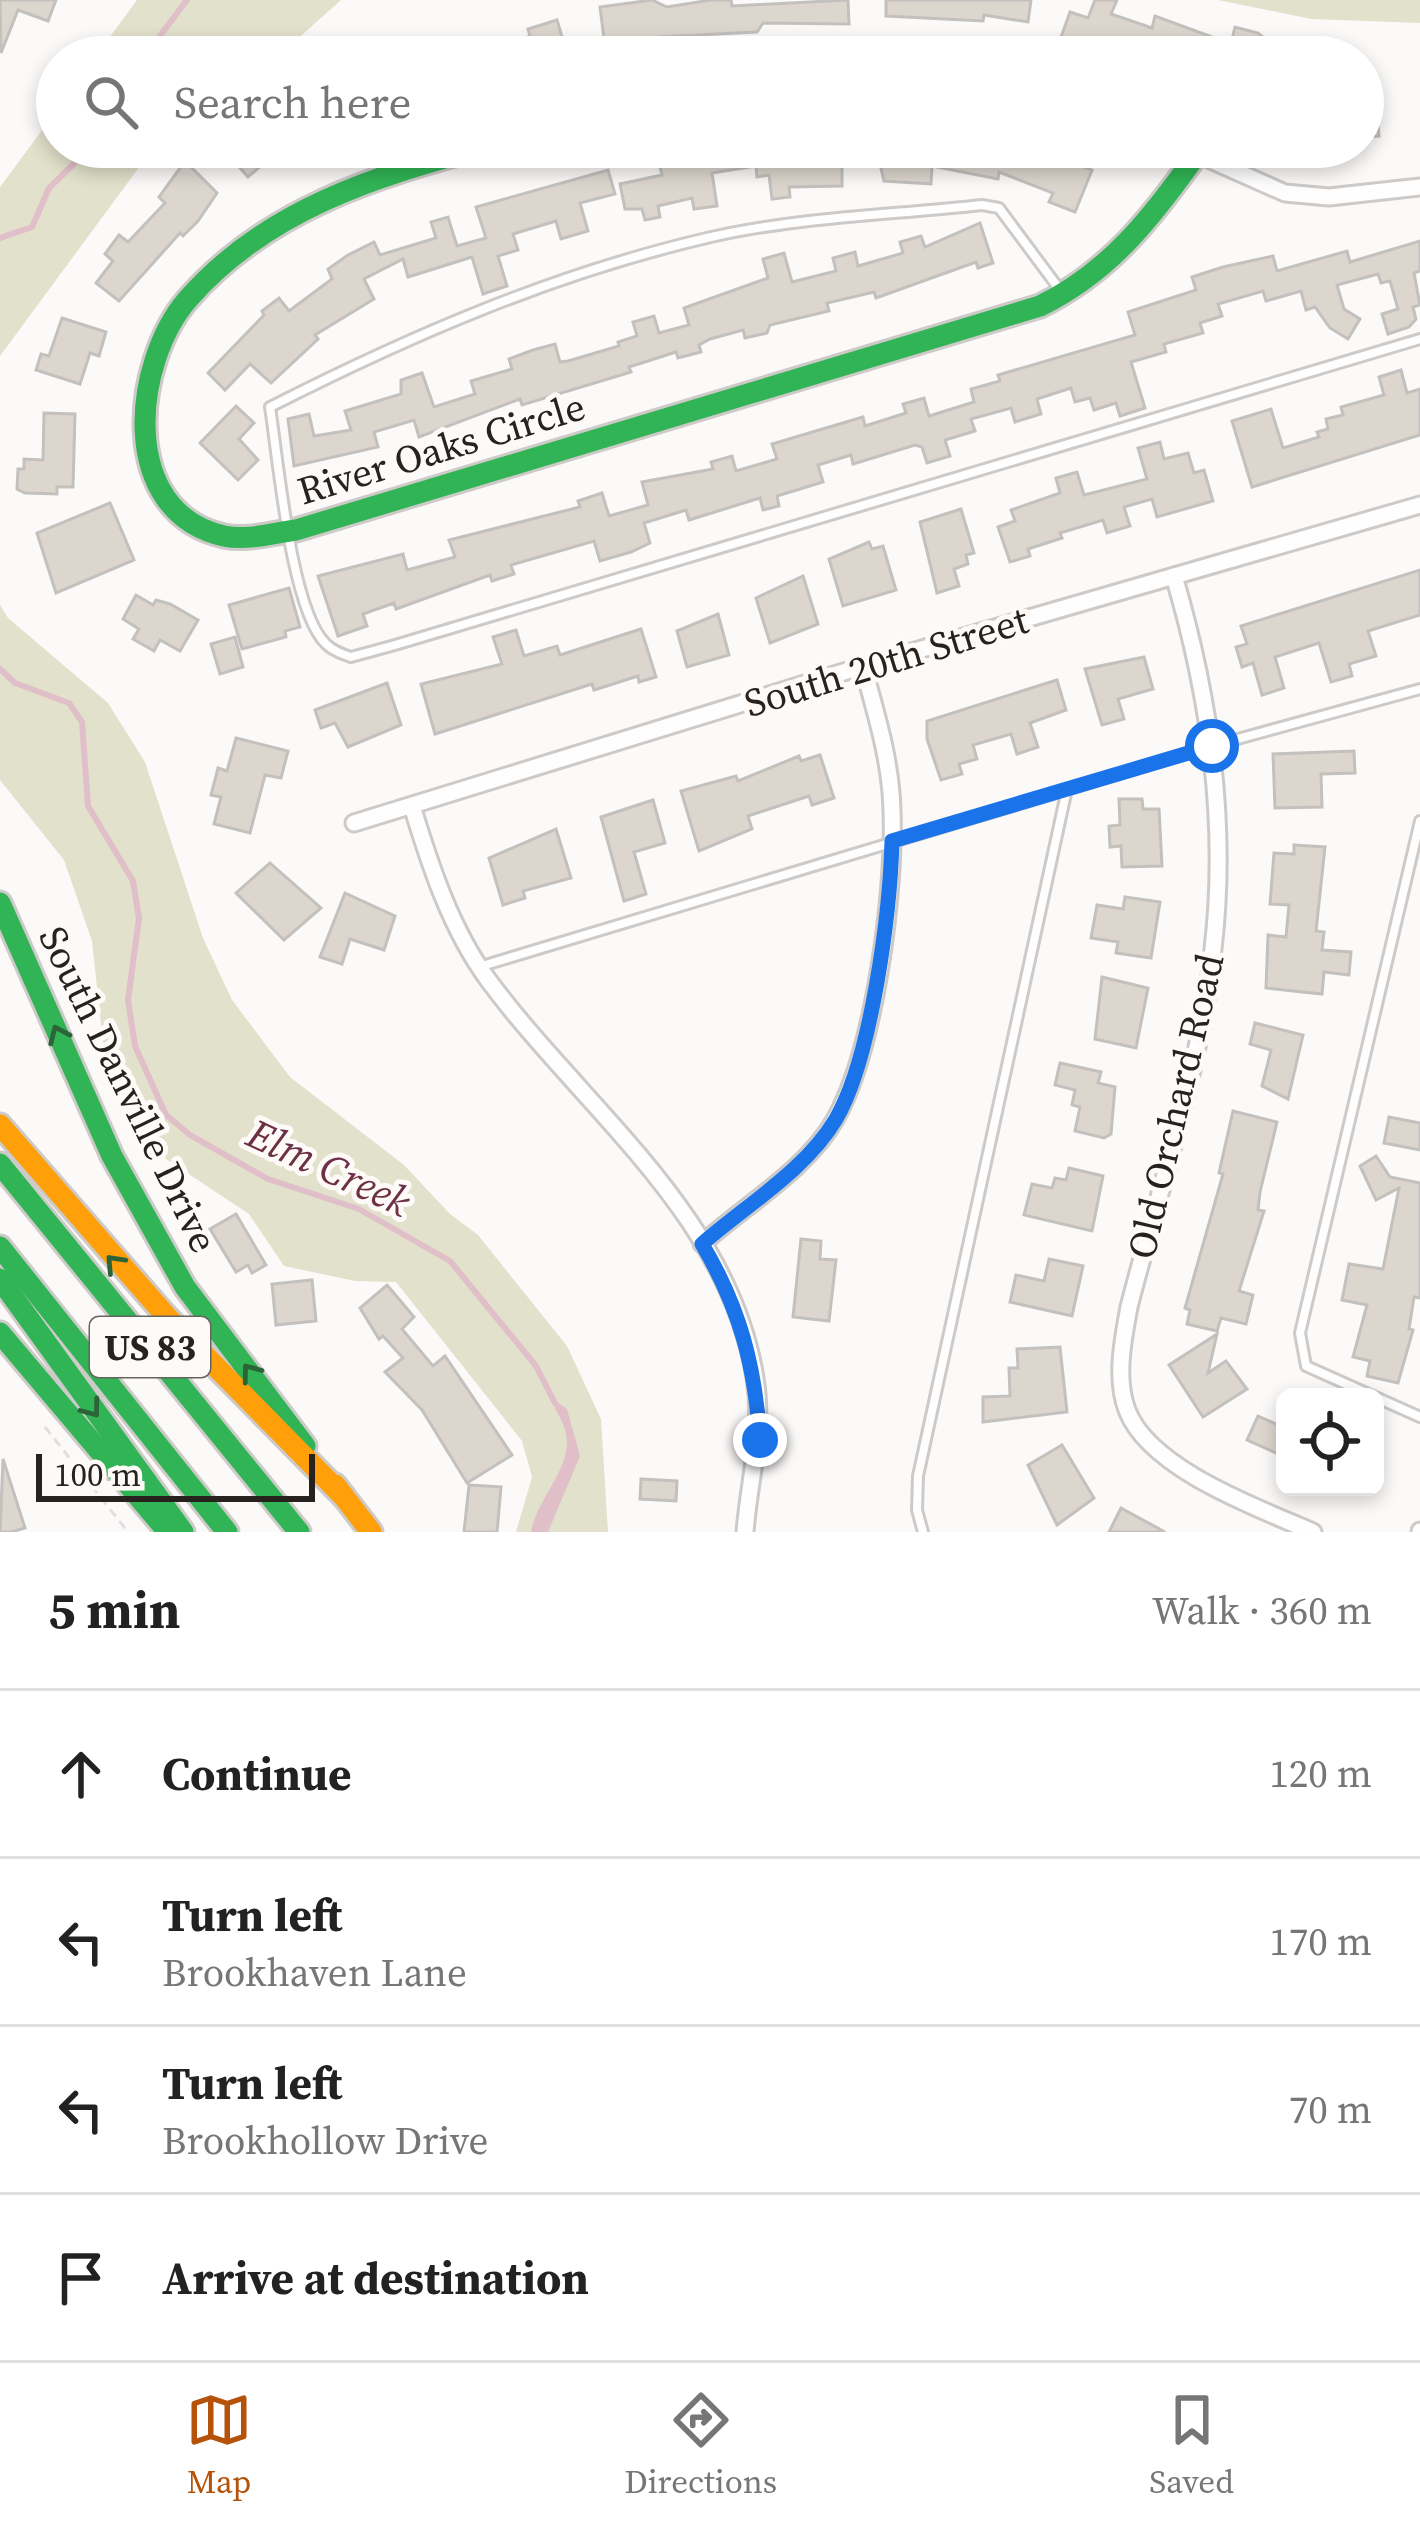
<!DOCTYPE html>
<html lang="en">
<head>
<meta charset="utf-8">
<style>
  :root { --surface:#fff; --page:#f2f2f2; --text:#222; --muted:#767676; --line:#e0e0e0; --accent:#b45309 }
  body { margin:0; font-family:"Source Serif 4",serif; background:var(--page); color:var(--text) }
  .controls { position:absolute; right:36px; bottom:36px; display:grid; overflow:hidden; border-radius:18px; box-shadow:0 6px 18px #0003 }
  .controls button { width:108px; height:108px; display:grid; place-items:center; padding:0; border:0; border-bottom:3px solid var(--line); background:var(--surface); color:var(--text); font:60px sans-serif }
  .scale { position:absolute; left:36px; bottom:30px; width:279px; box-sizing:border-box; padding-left:12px; border:6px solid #27221e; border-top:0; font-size:33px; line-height:42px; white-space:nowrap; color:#27221e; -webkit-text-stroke:9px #fdfaf8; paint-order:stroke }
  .stop { position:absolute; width:36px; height:36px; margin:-27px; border:9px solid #1a73e8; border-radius:50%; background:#fff }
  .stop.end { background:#1a73e8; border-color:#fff; box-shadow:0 3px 12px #0008 }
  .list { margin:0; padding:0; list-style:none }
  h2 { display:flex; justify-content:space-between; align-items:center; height:156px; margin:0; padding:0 48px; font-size:51px }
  h2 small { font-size:39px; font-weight:400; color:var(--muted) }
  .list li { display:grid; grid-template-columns:78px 1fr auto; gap:36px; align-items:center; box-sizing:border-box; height:168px; padding:0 48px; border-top:3px solid var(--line) }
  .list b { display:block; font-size:45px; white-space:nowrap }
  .list p { margin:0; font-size:39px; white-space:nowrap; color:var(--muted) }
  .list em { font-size:39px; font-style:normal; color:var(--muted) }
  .icon { flex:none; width:66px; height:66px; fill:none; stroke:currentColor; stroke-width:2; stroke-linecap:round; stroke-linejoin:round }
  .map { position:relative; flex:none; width:1420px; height:1532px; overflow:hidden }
  .search { position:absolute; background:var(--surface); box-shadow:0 6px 18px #0003; left:36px; right:36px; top:36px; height:132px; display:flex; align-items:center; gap:30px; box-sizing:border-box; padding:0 42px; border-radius:66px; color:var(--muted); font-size:45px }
  .sheet { height:828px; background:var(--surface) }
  nav { display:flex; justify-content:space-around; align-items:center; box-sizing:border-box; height:168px; border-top:3px solid var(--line); background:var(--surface); font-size:33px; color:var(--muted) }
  nav a { display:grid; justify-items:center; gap:6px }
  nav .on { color:var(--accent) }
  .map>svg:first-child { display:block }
</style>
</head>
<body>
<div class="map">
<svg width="1420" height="1532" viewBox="0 0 1420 1532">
  <rect width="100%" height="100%" fill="#fcfaf9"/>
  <g fill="#e2e1cb">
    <polygon points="137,0 341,0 293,43 253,57 95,57"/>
    <polygon points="1218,0 1420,0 1420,23 1311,19"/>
    <polygon points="57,110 57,147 154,147 0,356 0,187"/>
    <polygon points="0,605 8,618 108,703 145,762 203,938 232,1000 290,1077 404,1165 450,1214 478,1235 567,1346 601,1419 608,1532 516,1532 532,1477 522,1441 396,1282 355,1281 284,1266 249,1214 166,1159 107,1081 92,941 64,860 0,780"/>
  </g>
  <path fill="#e1bfc9" d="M551 1398 567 1409 580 1456 548 1532H531C537 1498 573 1467 566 1433 563 1420 554 1409 551 1398Z"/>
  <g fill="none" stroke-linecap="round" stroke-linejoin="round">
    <g stroke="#e1bfc9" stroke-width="6">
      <polyline points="144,57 187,0"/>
      <polyline points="0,238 32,227 49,188 91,147"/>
      <polyline points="0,669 15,683 69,703 82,722 88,806 133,881 139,918 128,1000 135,1046 166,1115 190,1135 268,1179 359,1209 450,1261 536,1366 555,1403"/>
    </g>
  </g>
  <g fill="#dcd6ce" stroke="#c3c0be" stroke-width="3">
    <polygon points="0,0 56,0 48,21 18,10 1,53"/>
    <polygon points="652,0 667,7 711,0 731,0 732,6 848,0 849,24 763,23 757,32 659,37 661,47 606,54 600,7"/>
    <polygon points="886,0 1031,0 1028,22 984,15 983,21 886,16"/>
    <polygon points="1095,0 1117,0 1111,14 1152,28 1155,16 1231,44 1235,27 1258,33 1264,38 1262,57 1105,57 1060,40 1070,12 1088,18"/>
    <polygon points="557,20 568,57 474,57 530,36 528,29"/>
    <polygon points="1363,73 1374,73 1379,136 1363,137"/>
    <polygon points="247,147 283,147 248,177 233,160"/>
    <polygon points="724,147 739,152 1056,147 1053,155 1092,170 1075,212 1049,202 1053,193 999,172 998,179 932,166 931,184 884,181 880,164 842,165 842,186 789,187 790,197 772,199 769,175 757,177 756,166 712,173 717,206 694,209 692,198 658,206 660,217 645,220 642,209 625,209 620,184 662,175 658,159"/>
    <polygon points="185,161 217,193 198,221 183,236 180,233 119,301 96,283 113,261 105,254 119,235 128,242 165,203 159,197"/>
    <polygon points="608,170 615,194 580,203 588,231 561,239 556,221 513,234 518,250 498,256 507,286 483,294 472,257 408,277 403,259 364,279 374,299 315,335 318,339 271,383 250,364 225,390 208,373 264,315 262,311 279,298 289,311 332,279 328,269 348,255 374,242 380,255 436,238 431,222 448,217 457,246 486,238 476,207"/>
    <polygon points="980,223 993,263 978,268 976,262 876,298 874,292 827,303 829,311 770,325 767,333 745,338 743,330 710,339 699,345 701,352 678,358 676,352 629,367 631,372 522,405 520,399 419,437 414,420 374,432 378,447 294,466 288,419 309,414 314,436 351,430 345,411 401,394 401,380 422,373 434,407 475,394 471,381 512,369 509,359 533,350 555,344 560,362 568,361 619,346 618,342 637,336 633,322 654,316 659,333 689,325 684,308 768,278 763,259 784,253 792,282 836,271 833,258 855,252 858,266 903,253 900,242 921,236 925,247"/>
    <polygon points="1420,241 1420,271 1414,273 1420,305 1413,307 1416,319 1409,327 1388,334 1382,314 1398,309 1390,281 1381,283 1378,274 1337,285 1344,309 1360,319 1348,339 1330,328 1315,307 1306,310 1301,291 1266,301 1263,291 1218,304 1222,316 1200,323 1203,333 1164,344 1166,352 1131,362 1145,408 1120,416 1116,403 1094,410 1090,398 1075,402 1071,388 1037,399 1041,414 1015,422 1011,408 971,419 975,431 945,440 950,456 927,463 922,447 915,445 853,464 851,455 818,465 823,482 777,496 779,506 763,510 760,498 689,520 686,510 644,523 650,543 631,552 600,561 594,541 511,565 514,574 492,581 490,575 396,609 394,603 363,614 367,626 338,636 318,576 403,554 407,570 455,557 449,540 580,507 578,501 602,493 609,516 648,505 642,482 713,469 711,462 732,456 736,471 777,459 772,444 863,417 865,426 906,413 903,404 924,398 929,416 974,402 971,389 1000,381 998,375 1135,335 1128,312 1196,290 1192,277 1223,267 1273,256 1277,271 1347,251 1350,262"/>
    <polygon points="62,318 106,332 99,356 90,353 80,384 36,370 41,354 49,356"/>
    <polygon points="1401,370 1407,393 1420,389 1420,435 1252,487 1232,421 1271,409 1283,448 1319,437 1317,432 1328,429 1326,419 1343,415 1341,407 1384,395 1379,377"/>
    <polygon points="236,406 254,423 239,439 258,460 238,480 200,443"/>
    <polygon points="44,413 75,414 73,487 57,487 57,494 25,493 17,489 18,469 24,469 24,459 43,460"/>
    <polygon points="1160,442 1164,459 1188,453 1194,473 1204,470 1213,501 1157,517 1152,499 1124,507 1130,526 1107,533 1103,520 1060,533 1062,538 1028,549 1030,556 1010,562 998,527 1015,521 1011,510 1060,493 1056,478 1077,472 1084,495 1147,479 1138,448"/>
    <polygon points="110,503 134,560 56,593 37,533"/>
    <polygon points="961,509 974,553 966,555 968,564 954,569 959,586 937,593 920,522"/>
    <polygon points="869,542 872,549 883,546 896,590 843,606 829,559"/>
    <polygon points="1420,570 1420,615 1368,631 1376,656 1349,664 1352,676 1331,682 1319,643 1275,657 1284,688 1262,695 1253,663 1242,667 1236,647 1247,644 1241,626"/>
    <polygon points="803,576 818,624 770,643 756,598"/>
    <polygon points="289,588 300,627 285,631 286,637 242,649 229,605"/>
    <polygon points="136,595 153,605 156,600 170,604 198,620 180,651 160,640 154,651 133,639 139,629 123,619"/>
    <polygon points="718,614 729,655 687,667 677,631"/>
    <polygon points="641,629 656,677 639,682 638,676 594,690 592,684 435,734 421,684 502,664 493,637 516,630 524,656 557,646 560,655"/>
    <polygon points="235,637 243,667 220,674 211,644"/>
    <polygon points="1144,657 1153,689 1118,699 1124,719 1102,725 1085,669"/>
    <polygon points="1057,680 1066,710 1030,723 1038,747 1017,754 1011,734 973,745 977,759 959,764 962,774 941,780 927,739 927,721"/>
    <polygon points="387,683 401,725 348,747 335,723 321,728 315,710"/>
    <polygon points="236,738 288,751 281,778 265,775 250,833 214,824 221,797 211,795 218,768 227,771"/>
    <polygon points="1354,751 1355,773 1321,774 1322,807 1275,808 1273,754"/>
    <polygon points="820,755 834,798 812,805 809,796 748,816 752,829 699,851 681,791 736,776 738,781 799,756 801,761"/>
    <polygon points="1119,799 1142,799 1143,809 1159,809 1162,866 1122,867 1121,846 1110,847 1109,826 1120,825"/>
    <polygon points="653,800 665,843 634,852 646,894 624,901 601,817"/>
    <polygon points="556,829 571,878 523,891 525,898 503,905 489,858"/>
    <polygon points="1294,845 1325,847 1316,931 1324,932 1322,950 1351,952 1349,975 1324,972 1322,994 1266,988 1268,935 1286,937 1289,905 1270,904 1274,853 1294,854"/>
    <polygon points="270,863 321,908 284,940 236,893"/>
    <polygon points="345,893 395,916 384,950 350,939 342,964 320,957"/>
    <polygon points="1125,897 1160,902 1151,958 1116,953 1118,942 1091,938 1097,905 1123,909"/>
    <polygon points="1102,977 1148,988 1136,1048 1095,1039"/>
    <polygon points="1255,1023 1303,1035 1288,1099 1262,1086 1271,1050 1250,1044"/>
    <polygon points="1060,1063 1101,1072 1098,1083 1115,1087 1111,1134 1104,1138 1075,1131 1080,1107 1072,1105 1075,1090 1055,1085"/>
    <polygon points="1233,1111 1277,1122 1260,1192 1258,1210 1264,1211 1239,1291 1253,1295 1246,1324 1221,1318 1217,1331 1187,1324 1190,1310 1185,1308 1223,1174 1219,1173"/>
    <polygon points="1389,1117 1420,1123 1420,1150 1384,1143"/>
    <polygon points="1376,1156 1390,1177 1420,1183 1420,1298 1414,1297 1409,1329 1413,1330 1398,1383 1367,1376 1370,1361 1353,1357 1367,1305 1342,1300 1349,1264 1383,1269 1399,1188 1376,1200 1360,1166"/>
    <polygon points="1069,1168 1103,1176 1092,1231 1024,1215 1032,1184 1052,1188 1055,1178 1066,1180"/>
    <polygon points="236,1214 266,1265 252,1273 248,1265 236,1272 210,1229"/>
    <polygon points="801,1239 821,1241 820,1259 836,1260 829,1321 793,1317"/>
    <polygon points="1049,1259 1083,1266 1072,1316 1010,1302 1016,1275 1044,1281"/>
    <polygon points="312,1280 316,1321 276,1325 272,1284"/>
    <polygon points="387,1285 414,1317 402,1329 433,1366 445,1356 512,1455 467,1483 422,1410 385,1372 403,1358 383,1336 379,1339 360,1308"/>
    <polygon points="1217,1334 1208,1373 1226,1361 1247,1389 1203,1417 1169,1365"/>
    <polygon points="1060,1347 1067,1412 983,1422 983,1397 1010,1396 1009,1368 1018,1368 1017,1349"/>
    <polygon points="1258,1416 1285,1428 1285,1457 1247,1440"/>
    <polygon points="1062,1445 1094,1498 1057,1525 1028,1465"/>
    <polygon points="3,1459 25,1528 11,1532 0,1532"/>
    <polygon points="641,1479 677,1481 676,1501 640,1499"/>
    <polygon points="469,1485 501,1487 497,1532 464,1532"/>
    <polygon points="1121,1508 1165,1532 1109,1532"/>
  </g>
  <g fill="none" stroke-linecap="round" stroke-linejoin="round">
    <defs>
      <g id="lane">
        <path d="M1060 290 999 208 982 205C893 215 798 217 711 237 555 273 412 335 270 407 278 458 291 611 326 644 333 651 342 654 351 657L395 645 1420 339"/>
        <polyline points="1420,821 1300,1333 1306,1366 1420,1417"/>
        <polyline points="482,966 1212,746 1420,689"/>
        <polyline points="923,1532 917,1510 918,1476 1067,789"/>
      </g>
      <g id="street">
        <polyline points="1197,154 1285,193 1329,197 1420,187"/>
        <path d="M1174 576C1210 698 1228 822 1213 949 1200 1070 1159 1190 1129 1307 1123 1339 1115 1379 1127 1410 1149 1469 1258 1508 1313 1532"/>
        <path d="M412 806C430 865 451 930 489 981 582 1107 729 1214 755 1378 764 1432 749 1479 745 1532"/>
        <polyline points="354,823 863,666 1420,505"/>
        <path d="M702 1244C745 1205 807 1170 836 1118 875 1047 895 892 892 811 891 761 876 714 863 666"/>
        <polyline points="1420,1532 1420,1531"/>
      </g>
      <g id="fast">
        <path d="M484 147C375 176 266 210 188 299 133 362 117 512 224 536 247 541 273 533 296 530L1040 306C1110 272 1153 216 1197 154L1179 147"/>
        <polyline points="0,903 112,1156 185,1287 305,1446"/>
        <polyline points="0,1164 299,1532"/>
        <polyline points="0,1247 227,1532"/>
        <polyline points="0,1279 183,1532"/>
        <polyline points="0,1333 168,1532"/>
      </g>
      <g id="slow">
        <polyline points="0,1125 166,1316 343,1496"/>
        <polyline points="335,1485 371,1532"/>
      </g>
    </defs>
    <use href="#lane" stroke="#cdcac8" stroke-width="14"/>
    <use href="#street" stroke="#cdcac8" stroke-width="21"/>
    <use href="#fast" stroke="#cdcac8" stroke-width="27"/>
    <use href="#slow" stroke="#cdcac8" stroke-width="27"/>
    <polyline stroke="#e1e0e0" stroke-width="3" stroke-dasharray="9 6" stroke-linecap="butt" points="45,1427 128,1532"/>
    <use href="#lane" stroke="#fffefe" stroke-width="8"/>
    <use href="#street" stroke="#fffefe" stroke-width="15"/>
    <use href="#fast" stroke="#30b455" stroke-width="21"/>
    <use href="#slow" stroke="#ff9f0a" stroke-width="21"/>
  </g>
  <defs><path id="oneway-chevron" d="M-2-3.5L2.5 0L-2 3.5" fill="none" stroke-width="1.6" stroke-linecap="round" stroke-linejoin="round" transform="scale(3)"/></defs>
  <g stroke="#2b6437">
    <use href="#oneway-chevron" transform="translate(58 1034) rotate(-114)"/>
    <use href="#oneway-chevron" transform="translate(114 1263) rotate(-133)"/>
    <use href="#oneway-chevron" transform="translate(250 1372) rotate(-127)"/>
    <use href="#oneway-chevron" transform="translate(92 1409) rotate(53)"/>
  </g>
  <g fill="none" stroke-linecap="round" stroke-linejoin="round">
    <path stroke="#1a73e8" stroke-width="15" d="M760 1440C755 1366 740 1308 702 1244 746 1205 805 1171 836 1119 872 1056 890 913 892 841L1212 746"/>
  </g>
  <g text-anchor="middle" stroke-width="10" stroke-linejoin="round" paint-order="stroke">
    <rect fill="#fdfaf8" stroke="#67635f" stroke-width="3" x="90" y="1317" width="120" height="60" rx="9"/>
    <g font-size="36" font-weight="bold" fill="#27221e">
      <text x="150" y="1360">US 83</text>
    </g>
    <g font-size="39" fill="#27221e" stroke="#fdfaf8">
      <text transform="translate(441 448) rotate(-17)" y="14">River Oaks Circle</text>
      <text transform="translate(886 661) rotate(-17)" y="14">South 20th Street</text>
      <text transform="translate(129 1089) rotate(64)" y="14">South Danville Drive</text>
      <text transform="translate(1175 1106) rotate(-77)" y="14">Old Orchard Road</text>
    </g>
    <g font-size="42" font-style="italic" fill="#6c3147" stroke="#fdfaf8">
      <text transform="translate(329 1167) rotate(25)" y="15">Elm Creek</text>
    </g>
  </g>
</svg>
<div class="controls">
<button><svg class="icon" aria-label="locate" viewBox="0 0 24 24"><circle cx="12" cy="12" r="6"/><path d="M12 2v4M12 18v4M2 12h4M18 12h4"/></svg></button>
</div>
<div class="scale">100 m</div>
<div class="stop" style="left:1212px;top:746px"></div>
<div class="stop end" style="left:760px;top:1440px"></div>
<div class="search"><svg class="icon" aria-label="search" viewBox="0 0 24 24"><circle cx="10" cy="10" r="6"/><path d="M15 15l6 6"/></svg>Search here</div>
</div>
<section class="sheet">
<h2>5 min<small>Walk · 360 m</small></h2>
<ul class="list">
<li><svg class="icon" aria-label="ahead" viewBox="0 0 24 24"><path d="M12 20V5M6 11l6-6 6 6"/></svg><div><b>Continue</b></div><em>120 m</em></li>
<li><svg class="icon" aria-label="left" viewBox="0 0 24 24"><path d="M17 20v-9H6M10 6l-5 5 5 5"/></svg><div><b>Turn left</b><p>Brookhaven Lane</p></div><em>170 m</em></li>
<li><svg class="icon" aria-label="left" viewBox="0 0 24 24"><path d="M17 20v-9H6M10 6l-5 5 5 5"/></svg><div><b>Turn left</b><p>Brookhollow Drive</p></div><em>70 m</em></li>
<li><svg class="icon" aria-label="arrive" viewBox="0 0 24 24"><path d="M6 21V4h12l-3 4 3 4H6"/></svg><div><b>Arrive at destination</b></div></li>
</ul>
</section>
<nav>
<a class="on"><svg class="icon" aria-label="map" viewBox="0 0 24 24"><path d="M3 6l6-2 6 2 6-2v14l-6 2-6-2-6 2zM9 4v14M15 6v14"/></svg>Map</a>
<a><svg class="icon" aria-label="directions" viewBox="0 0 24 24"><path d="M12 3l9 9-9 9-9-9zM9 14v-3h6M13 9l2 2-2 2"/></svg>Directions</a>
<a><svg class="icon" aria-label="saved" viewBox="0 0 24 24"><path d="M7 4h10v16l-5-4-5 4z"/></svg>Saved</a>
</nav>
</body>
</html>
